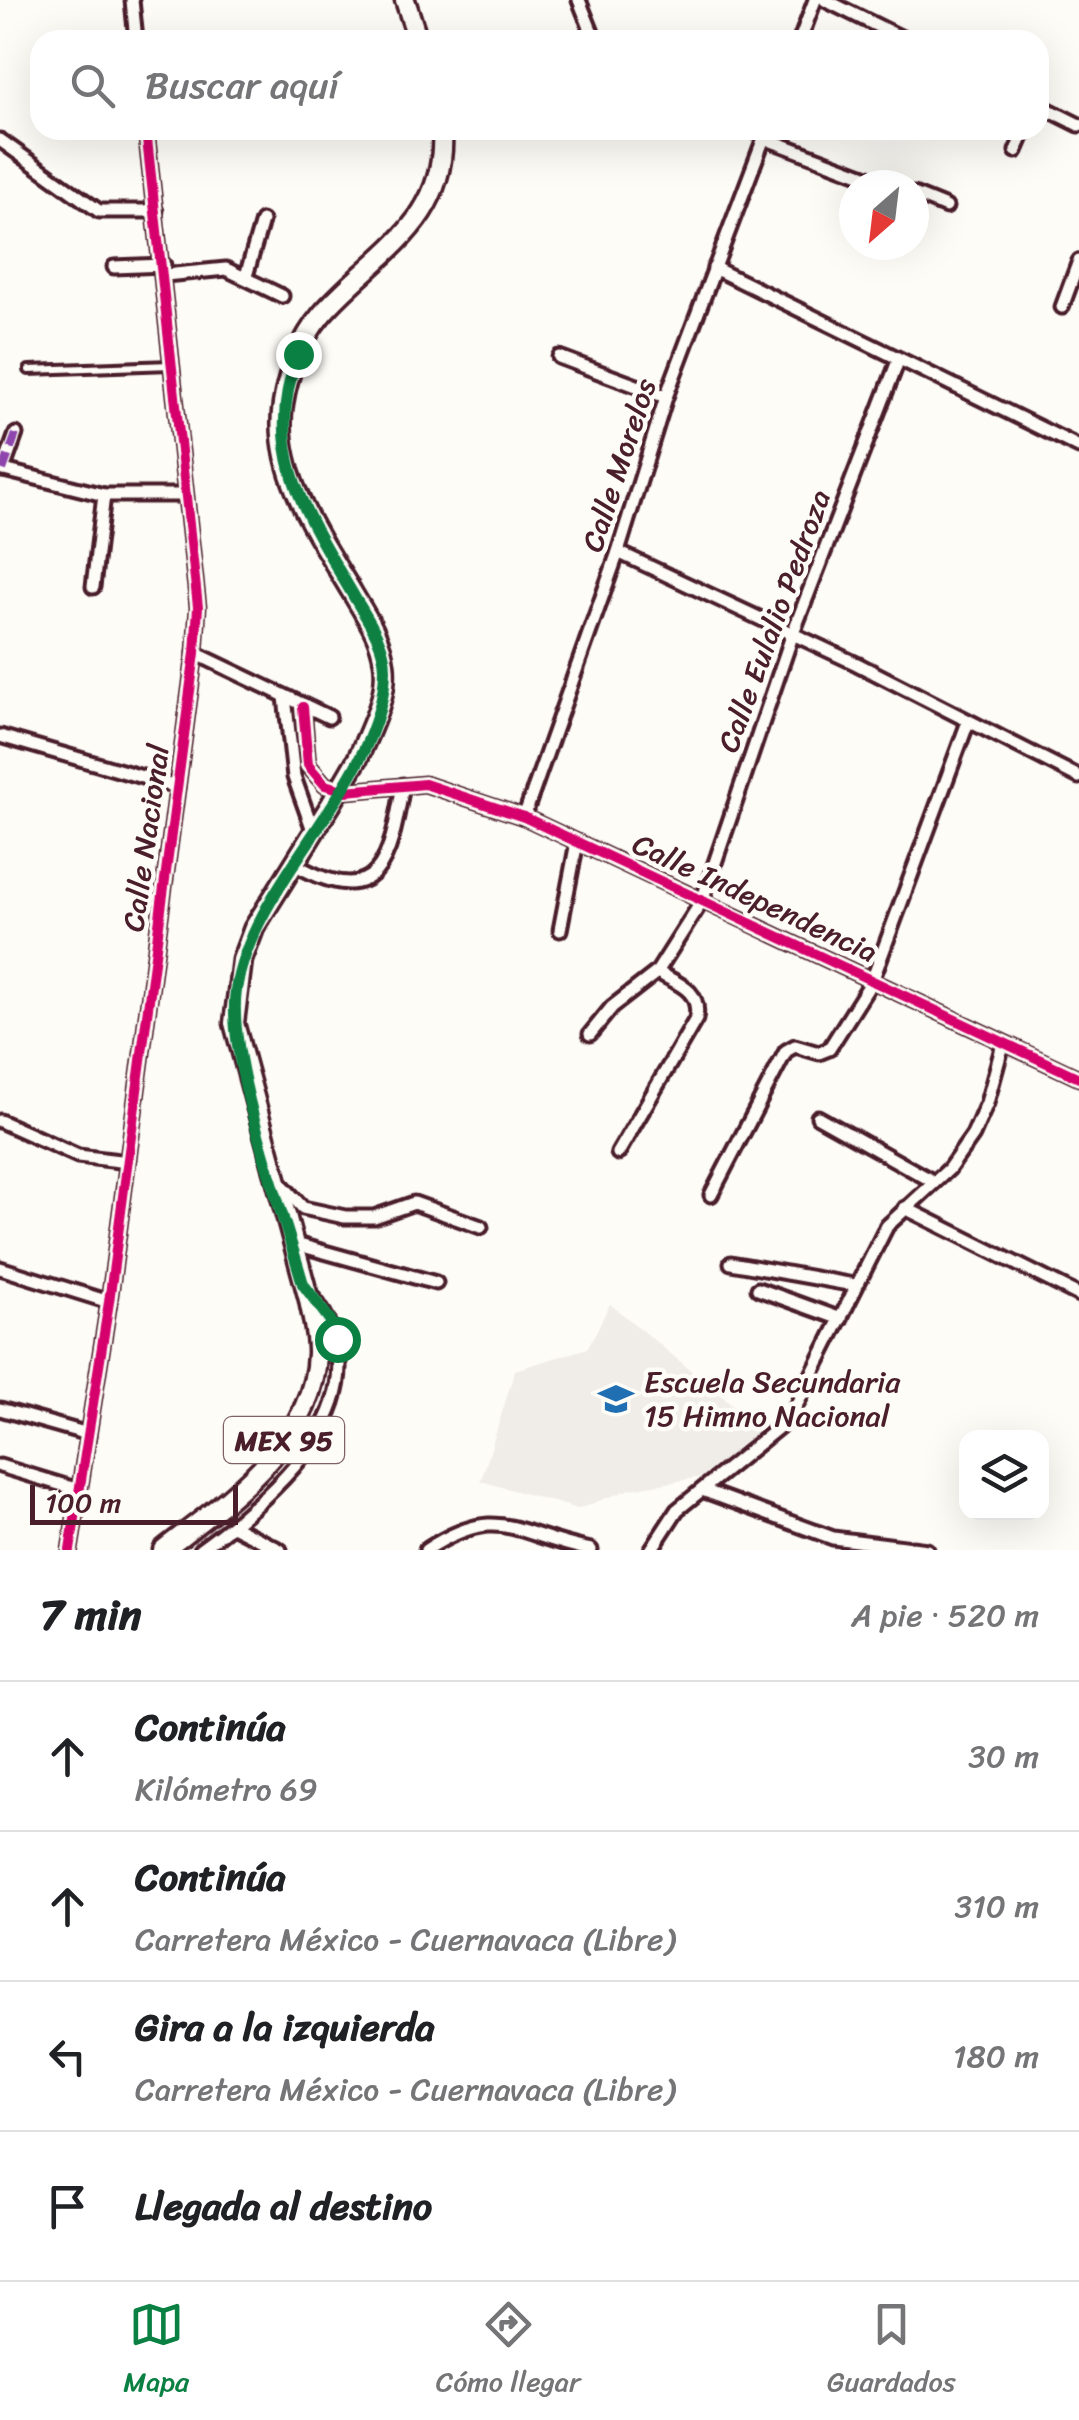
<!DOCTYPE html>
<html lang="es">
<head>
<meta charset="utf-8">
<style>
  :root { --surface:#fff; --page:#f6f6f6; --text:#202124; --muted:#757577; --line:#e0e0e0; --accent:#0b8043 }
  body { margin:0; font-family:Sriracha,sans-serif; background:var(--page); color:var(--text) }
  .controls { position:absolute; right:30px; bottom:30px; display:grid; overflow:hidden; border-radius:20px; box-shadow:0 10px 40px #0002 }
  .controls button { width:90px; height:90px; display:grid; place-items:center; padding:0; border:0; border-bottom:2px solid var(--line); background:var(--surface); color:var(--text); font:50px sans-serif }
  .compass { position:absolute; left:839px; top:170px; width:90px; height:90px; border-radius:50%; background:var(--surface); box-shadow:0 10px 40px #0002; rotate:208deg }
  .scale { position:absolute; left:30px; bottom:25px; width:208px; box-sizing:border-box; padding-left:10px; border:5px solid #4a1f2b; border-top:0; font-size:28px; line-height:35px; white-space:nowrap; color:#4a1f2b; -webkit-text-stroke:8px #fdfcf7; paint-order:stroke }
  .stop { position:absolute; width:30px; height:30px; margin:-22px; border:8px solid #0b8043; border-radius:50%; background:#fff }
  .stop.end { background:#0b8043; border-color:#fff; box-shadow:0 2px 10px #0008 }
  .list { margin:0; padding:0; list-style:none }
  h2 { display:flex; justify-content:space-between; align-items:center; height:130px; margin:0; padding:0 40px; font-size:42px }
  h2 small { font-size:32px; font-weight:400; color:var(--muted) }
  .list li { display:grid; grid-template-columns:65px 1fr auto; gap:30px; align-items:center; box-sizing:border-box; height:150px; padding:0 40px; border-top:2px solid var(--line) }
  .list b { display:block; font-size:38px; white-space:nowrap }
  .list p { margin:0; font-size:32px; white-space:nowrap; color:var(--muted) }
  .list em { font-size:32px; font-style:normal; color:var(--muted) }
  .icon { flex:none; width:55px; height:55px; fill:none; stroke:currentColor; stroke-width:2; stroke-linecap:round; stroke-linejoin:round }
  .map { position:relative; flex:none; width:1079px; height:1550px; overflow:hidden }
  .search { position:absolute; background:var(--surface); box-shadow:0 10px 40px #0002; left:30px; right:30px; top:30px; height:110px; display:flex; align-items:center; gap:25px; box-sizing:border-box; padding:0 35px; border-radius:30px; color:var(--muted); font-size:38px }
  .sheet { height:730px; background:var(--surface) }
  nav { display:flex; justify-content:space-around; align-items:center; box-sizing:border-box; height:140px; border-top:2px solid var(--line); background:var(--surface); font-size:28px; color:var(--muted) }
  nav a { display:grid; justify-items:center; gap:5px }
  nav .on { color:var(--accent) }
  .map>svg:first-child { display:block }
</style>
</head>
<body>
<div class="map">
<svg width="1079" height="1550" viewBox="0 0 1079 1550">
  <rect width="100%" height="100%" fill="#fdfcf7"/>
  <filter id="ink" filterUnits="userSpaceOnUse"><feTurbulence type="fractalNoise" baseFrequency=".01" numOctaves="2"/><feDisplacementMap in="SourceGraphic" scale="20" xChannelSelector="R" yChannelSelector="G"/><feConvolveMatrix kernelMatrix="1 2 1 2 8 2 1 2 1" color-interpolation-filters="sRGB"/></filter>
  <g filter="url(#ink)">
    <polygon fill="#f0ece8" points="610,1304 761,1428 702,1477 630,1489 578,1509 481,1481 515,1370 588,1348"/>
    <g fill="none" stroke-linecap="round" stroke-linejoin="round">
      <defs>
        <polyline id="lane" points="29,370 172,365"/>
        <g id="street">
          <polyline points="132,0 136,40"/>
          <polyline points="579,0 595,40"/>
          <polyline points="825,0 906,40"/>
          <polyline points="800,40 815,0"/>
          <polyline points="1039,105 1079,125"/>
          <polyline points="764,138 889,185"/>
          <polyline points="0,140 99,211 156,211"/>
          <polyline points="1016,151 1025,130"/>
          <polyline points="914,194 946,207"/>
          <polyline points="114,267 164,265"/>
          <polyline points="714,268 1079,447"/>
          <polyline points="165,275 226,269 282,296"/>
          <polyline points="246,276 262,221"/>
          <polyline points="1062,307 1079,261"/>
          <polyline points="559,357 666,397"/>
          <polyline points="0,469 104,495 184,495"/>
          <polyline points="3,470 16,434"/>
          <polyline points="618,552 857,664 1079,777"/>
          <polyline points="93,587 104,495"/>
          <polyline points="195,653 329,717"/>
          <polyline points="285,697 294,777 314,833"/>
          <polyline points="303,707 308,765 325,785 346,791 425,784 524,817 1079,1078"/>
          <polyline points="0,736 177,787"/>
          <polyline points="524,817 618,552 666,397 767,130"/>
          <path d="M296 865C382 913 390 857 403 785"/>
          <polyline points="560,930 577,842"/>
          <polyline points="590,1034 612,1007 657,972 702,901 793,633 898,361"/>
          <polyline points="818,1117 934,1182"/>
          <polyline points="0,1121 78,1156 128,1162"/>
          <path d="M618 1153 696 1019C701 990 679 984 657 972"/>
          <polyline points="283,1186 303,1208 345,1217 374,1217 414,1203 481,1227"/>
          <polyline points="711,1195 786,1051 795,1046 819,1053 829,1049 872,981 968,722"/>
          <polyline points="905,1208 1079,1295"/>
          <polyline points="292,1243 436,1283"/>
          <polyline points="731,1263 854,1285"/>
          <polyline points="0,1268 109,1302"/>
          <polyline points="758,1289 841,1319"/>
          <polyline points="0,1409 88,1434"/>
          <polyline points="0,1466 79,1490"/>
          <polyline points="705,1491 833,1538 927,1550"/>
          <polyline points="233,1526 280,1550"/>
          <polyline points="70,1550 109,1302 195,653 198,607 146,130"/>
          <path d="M200 1550C278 1493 391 1396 312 1296"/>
          <path d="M426 1550C500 1502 514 1535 591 1550"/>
          <polyline points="651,1550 677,1510 790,1418 887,1226 949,1169 973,1135 987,1103 1003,1044"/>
        </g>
        <g id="primary">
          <polyline points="405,0 418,40"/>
          <path d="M358 758C370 729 389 695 384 663 381 638 366 616 353 594 320 538 272 472 283 404 288 372 301 339 322 314 374 254 448 224 442 130"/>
          <path d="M163 1550C226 1501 314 1443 317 1354 318 1336 312 1317 309 1300L234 1023 242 960 254 928 330 806"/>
        </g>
      </defs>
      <use href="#lane" stroke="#4a1f2b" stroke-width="14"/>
      <use href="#street" stroke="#4a1f2b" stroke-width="19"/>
      <use href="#primary" stroke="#4a1f2b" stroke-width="25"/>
      <use href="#lane" stroke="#fdfcf7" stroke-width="6"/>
      <use href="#street" stroke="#fdfcf7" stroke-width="11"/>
      <use href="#primary" stroke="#fdfcf7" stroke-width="18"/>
      <defs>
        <polyline id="primary-bridge" points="330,806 358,758"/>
      </defs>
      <use href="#primary-bridge" stroke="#4a1f2b" stroke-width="25" stroke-linecap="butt"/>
      <use href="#primary-bridge" stroke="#fdfcf7" stroke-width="18"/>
      <polyline stroke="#8e44ad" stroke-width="8" stroke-dasharray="15 8" stroke-linecap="butt" points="3,470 16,434"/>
      <defs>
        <g id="cycleway">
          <polyline points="303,707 308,765 325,785 346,791 425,784 524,817 1079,1078"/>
          <polyline points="70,1550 109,1302 195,653 198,607 146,130"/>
        </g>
      </defs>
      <use href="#cycleway" stroke="#fdfcf7" stroke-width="16"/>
      <use href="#cycleway" stroke="#d6006c" stroke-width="10"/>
    </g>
  </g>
  <g fill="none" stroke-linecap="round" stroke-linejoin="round" filter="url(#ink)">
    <path stroke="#0b8043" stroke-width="12" d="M298 354C261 454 307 515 356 600 368 620 385 644 385 669 384 781 253 879 236 990 226 1059 283 1212 303 1284L330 1320 337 1339"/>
  </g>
  <defs>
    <symbol id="school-bare" viewBox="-9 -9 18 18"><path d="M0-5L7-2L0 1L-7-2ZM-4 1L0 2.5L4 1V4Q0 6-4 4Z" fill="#1f6fb2" stroke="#fdfcf7" stroke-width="2.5" paint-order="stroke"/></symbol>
  </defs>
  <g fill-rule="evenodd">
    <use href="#school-bare" x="591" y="1374" width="50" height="50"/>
  </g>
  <g text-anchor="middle" stroke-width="9" stroke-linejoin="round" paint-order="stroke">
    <rect fill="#fdfcf7" stroke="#806168" stroke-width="2.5" x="224" y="1417" width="120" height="46" rx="8"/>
    <g font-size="28" font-weight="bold" fill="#4a1f2b">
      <text x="284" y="1450">MEX 95</text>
    </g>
    <g font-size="30" fill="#4a1f2b" stroke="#fdfcf7">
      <text transform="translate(619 465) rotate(-72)" y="10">Calle Morelos</text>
      <text transform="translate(774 621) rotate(-70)" y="10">Calle Eulalio Pedroza</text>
      <text transform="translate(146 838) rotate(-82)" y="10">Calle Nacional</text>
      <text transform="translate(755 898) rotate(25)" y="10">Calle Independencia</text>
    </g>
    <g font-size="30" fill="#4a1f2b" stroke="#fdfcf7" text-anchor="start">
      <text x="644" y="1392">Escuela Secundaria<tspan x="644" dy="34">15 Himno Nacional</tspan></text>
    </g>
  </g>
</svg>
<div class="controls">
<button><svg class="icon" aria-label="layers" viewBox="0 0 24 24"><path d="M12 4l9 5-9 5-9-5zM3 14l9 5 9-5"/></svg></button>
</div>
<svg class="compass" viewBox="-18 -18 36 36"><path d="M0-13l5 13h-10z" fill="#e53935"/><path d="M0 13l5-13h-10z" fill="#757577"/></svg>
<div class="scale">100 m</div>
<div class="stop" style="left:337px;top:1339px"></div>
<div class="stop end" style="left:298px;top:354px"></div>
<div class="search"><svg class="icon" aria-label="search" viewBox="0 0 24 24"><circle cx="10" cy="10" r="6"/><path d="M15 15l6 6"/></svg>Buscar aquí</div>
</div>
<section class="sheet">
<h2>7 min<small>A pie · 520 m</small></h2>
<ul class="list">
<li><svg class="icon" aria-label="ahead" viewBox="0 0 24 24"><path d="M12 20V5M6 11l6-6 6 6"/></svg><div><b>Continúa</b><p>Kilómetro 69</p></div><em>30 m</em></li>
<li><svg class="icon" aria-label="ahead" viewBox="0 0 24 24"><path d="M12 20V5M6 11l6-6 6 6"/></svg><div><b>Continúa</b><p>Carretera México - Cuernavaca (Libre)</p></div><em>310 m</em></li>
<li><svg class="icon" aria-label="left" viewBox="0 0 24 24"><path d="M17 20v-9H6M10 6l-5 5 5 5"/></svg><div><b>Gira a la izquierda</b><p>Carretera México - Cuernavaca (Libre)</p></div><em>180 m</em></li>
<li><svg class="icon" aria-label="arrive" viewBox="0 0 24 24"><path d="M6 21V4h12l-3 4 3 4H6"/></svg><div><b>Llegada al destino</b></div></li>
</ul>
</section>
<nav>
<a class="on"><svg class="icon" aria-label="map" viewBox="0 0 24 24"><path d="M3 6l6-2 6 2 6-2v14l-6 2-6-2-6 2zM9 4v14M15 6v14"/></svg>Mapa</a>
<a><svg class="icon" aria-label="directions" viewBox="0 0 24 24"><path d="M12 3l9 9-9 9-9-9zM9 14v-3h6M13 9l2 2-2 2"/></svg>Cómo llegar</a>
<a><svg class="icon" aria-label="saved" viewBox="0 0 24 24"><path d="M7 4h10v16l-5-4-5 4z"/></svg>Guardados</a>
</nav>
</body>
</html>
